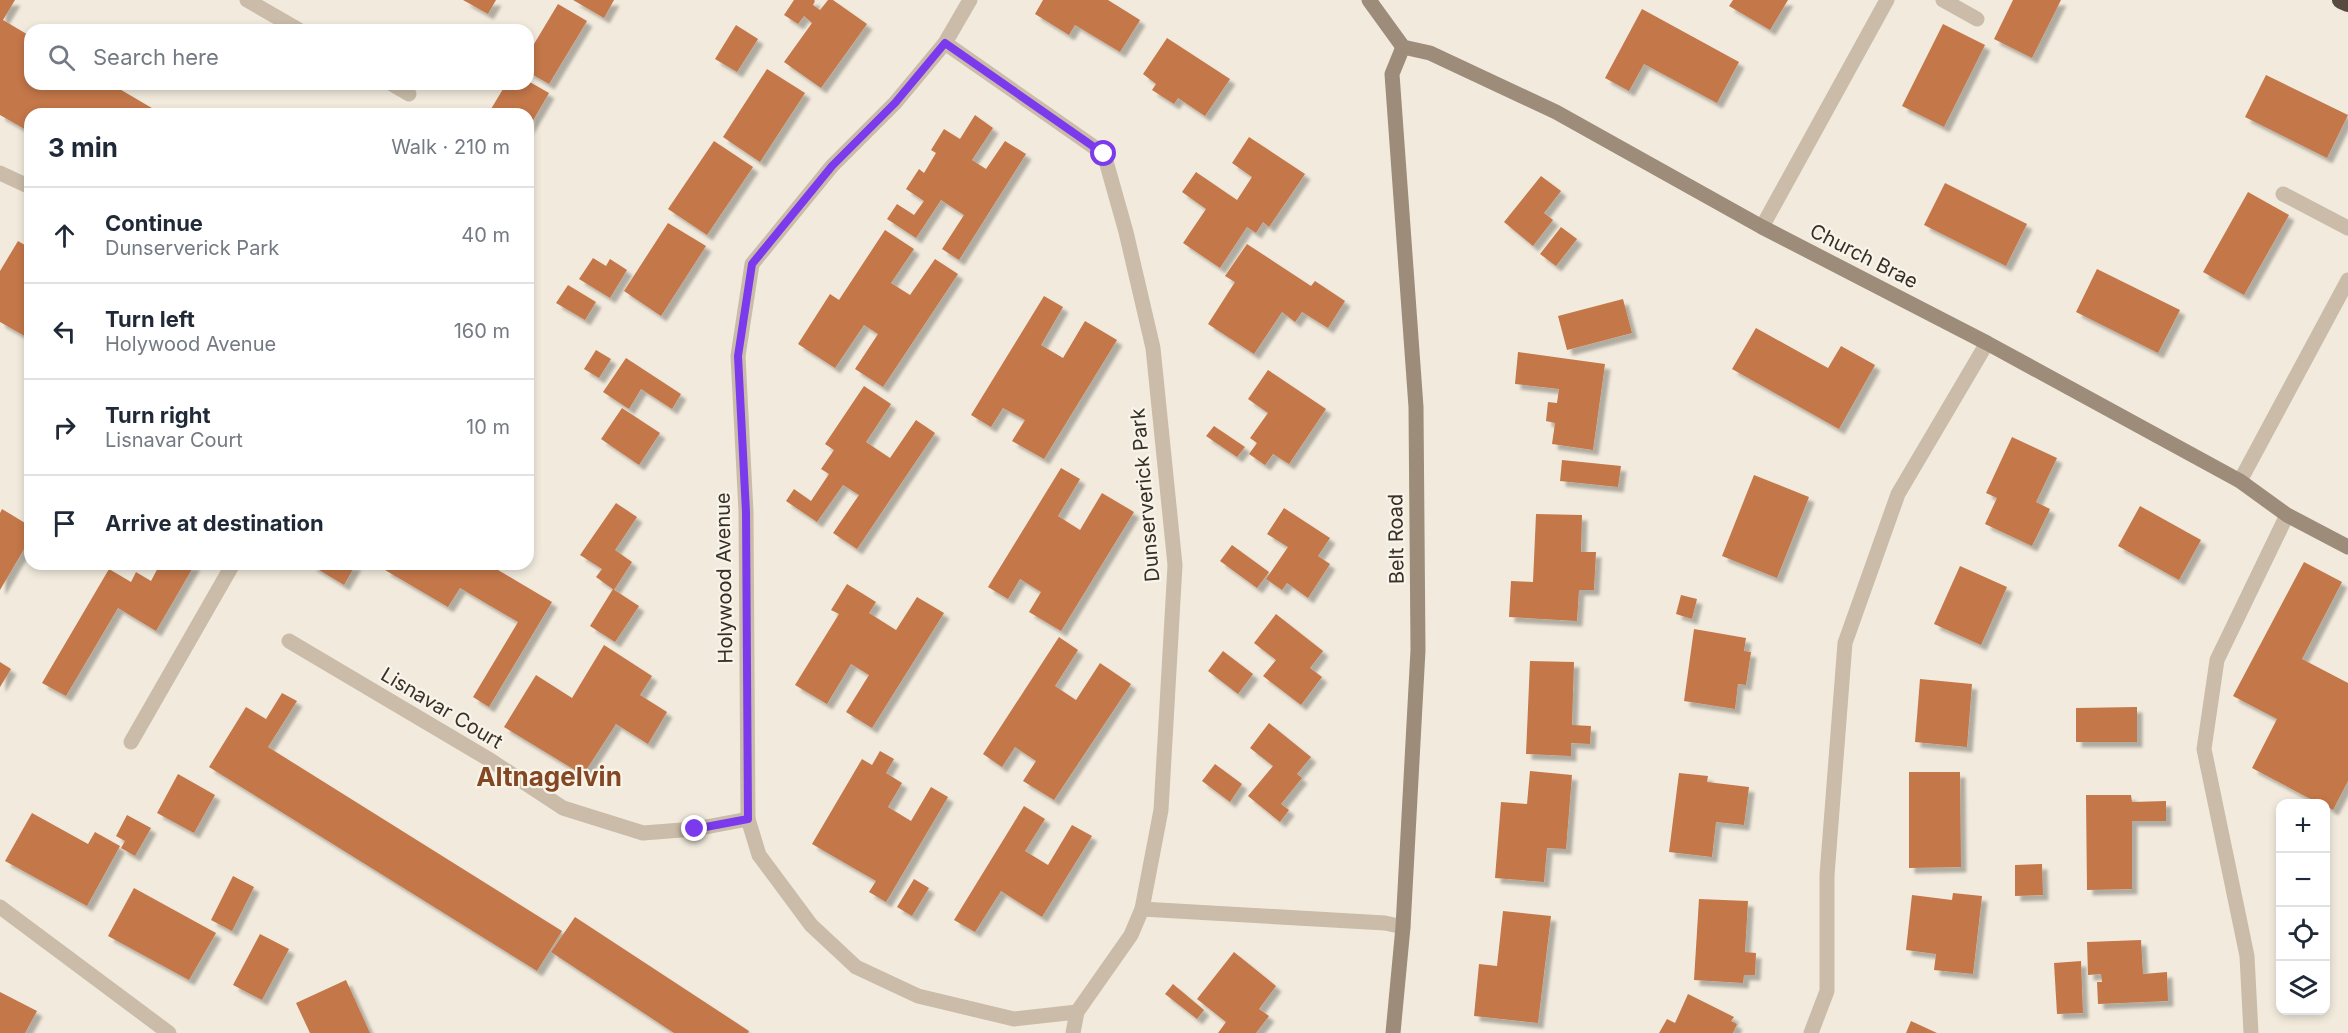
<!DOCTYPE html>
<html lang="en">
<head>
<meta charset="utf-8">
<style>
  :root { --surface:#fff; --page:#f2f2f3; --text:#1f2937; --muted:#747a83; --line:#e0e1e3 }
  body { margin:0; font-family:Inter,sans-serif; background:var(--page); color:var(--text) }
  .controls { position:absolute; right:18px; bottom:18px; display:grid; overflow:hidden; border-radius:12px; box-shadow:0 3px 9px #0003 }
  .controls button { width:54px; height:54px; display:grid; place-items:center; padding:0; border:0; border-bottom:2px solid var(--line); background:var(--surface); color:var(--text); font:30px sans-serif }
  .stop { position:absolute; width:18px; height:18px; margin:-14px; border:4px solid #7c3aed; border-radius:50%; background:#fff }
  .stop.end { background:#7c3aed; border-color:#fff; box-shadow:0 2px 6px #0008 }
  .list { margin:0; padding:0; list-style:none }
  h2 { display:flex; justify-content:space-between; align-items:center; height:78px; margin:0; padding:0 24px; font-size:26px }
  h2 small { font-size:20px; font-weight:400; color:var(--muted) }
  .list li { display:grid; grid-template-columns:39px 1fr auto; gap:18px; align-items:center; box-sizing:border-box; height:96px; padding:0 24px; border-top:2px solid var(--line) }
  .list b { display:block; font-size:22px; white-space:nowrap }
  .list p { margin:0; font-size:20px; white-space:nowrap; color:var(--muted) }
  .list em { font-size:20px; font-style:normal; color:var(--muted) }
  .icon { flex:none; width:33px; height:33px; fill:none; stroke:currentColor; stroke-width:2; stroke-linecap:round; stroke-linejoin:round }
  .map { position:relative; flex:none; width:2348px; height:1033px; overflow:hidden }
  .search { position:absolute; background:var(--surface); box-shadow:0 3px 9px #0003; left:24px; top:24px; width:510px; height:66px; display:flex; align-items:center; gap:15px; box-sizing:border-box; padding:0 21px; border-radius:18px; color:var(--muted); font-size:22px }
  .panel { position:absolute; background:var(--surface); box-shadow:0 3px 9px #0003; left:24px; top:108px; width:510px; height:462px; border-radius:18px }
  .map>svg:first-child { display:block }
</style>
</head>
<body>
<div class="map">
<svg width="2348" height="1033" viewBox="0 0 2348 1033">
  <defs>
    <filter id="shadow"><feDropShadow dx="5.5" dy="5.5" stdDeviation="1.5" flood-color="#0004"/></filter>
  </defs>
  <rect width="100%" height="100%" fill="#f2ebdd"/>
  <g fill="#c47749" filter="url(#shadow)">
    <polygon points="0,0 15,0 3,20 30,36 30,84 111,84 162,114 30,114 30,132 0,115"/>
    <polygon points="463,0 496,0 488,14"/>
    <polygon points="573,0 614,0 604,18"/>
    <polygon points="794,0 814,0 815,1 813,5 820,10 828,0 833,0 867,24 821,88 784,62 812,23 804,16 798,24 784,15"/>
    <polygon points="1043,0 1108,0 1140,20 1120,52 1075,25 1069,35 1035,14"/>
    <polygon points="1733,0 1788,0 1770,30 1729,6"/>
    <polygon points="2013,0 2061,0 2032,58 1994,39"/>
    <polygon points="558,4 587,21 549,84 528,72 528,54"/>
    <polygon points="1642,9 1739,62 1717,103 1644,64 1629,91 1605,78"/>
    <polygon points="1943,24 1985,45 1944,127 1902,106"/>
    <polygon points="736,25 758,39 737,72 715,59"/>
    <polygon points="1167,38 1230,79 1205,116 1178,98 1174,104 1152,90 1156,84 1143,74"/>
    <polygon points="767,69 805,93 760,162 723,137"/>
    <polygon points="2266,75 2348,115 2327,158 2245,117"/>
    <polygon points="528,81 549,93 528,129 528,114 488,114 506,84 528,84"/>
    <polygon points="975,115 993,128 972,160 986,169 1005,141 1026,154 959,260 942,249 964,215 941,200 916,238 887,219 897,204 914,215 924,201 906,189 919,169 924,173 936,153 931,150 944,129 960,139"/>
    <polygon points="1249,137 1305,174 1269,227 1263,222 1256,233 1247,227 1220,268 1183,243 1206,209 1182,192 1196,172 1237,200 1252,177 1232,163"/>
    <polygon points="714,141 753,167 707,235 668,209"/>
    <polygon points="1541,176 1561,191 1544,213 1553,220 1533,246 1504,222"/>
    <polygon points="1945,183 2027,224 2006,266 1924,225"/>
    <polygon points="2248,192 2289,215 2244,295 2203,272"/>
    <polygon points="668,223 706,246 661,316 624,291"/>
    <polygon points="1561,227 1577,239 1556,266 1540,254"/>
    <polygon points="885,230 914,249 891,283 910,295 935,259 958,274 883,387 855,369 878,334 864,325 835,368 798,344 830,294 839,300"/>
    <polygon points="18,241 30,248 30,265 24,274 30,277 30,339 0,322 0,271"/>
    <polygon points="1247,244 1311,286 1315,281 1345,301 1328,328 1302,312 1295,322 1282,312 1254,354 1208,324 1235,282 1225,276"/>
    <polygon points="593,258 606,266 610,259 627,270 610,298 579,279"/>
    <polygon points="2097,269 2180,310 2158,353 2076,312"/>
    <polygon points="568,285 596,302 585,320 556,303"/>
    <polygon points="1044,296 1063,307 1041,345 1063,358 1085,321 1117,340 1044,459 1012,441 1025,420 1003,408 991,427 971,415"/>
    <polygon points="1623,299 1632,333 1567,350 1558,316"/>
    <polygon points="1756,328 1828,368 1841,346 1875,365 1839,429 1732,369"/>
    <polygon points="596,350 611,359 599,378 584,369"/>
    <polygon points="1518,352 1605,364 1593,450 1552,444 1555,423 1546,421 1548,402 1557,403 1559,389 1515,384"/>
    <polygon points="626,358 681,394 672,409 641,389 629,409 603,392"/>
    <polygon points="1268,370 1326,409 1289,464 1273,454 1265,465 1249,454 1257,443 1250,438 1268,413 1248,399"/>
    <polygon points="864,386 891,404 866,442 890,458 916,420 935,433 857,549 833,533 859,495 843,485 817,522 786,501 794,489 811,501 829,474 821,469 834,450 825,444"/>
    <polygon points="622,408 660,433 639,465 601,439"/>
    <polygon points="1214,426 1245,447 1237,457 1206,436"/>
    <polygon points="2012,437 2057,458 2036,502 2050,509 2032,546 1985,524 1997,498 1986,493"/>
    <polygon points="1562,460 1621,466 1618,487 1560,481"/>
    <polygon points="1061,468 1080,479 1058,516 1080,530 1102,493 1134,512 1061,631 1029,612 1041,592 1020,579 1008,599 988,587"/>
    <polygon points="1754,475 1809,497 1777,578 1722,556"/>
    <polygon points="616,503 637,517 615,550 632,562 614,590 596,577 602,569 580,555"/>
    <polygon points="2140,506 2201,540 2179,580 2118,546"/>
    <polygon points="1284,508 1330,538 1318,556 1330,564 1308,598 1287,583 1282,590 1266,579 1288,547 1267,534"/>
    <polygon points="2,509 30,526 30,539 0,590 0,513"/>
    <polygon points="1536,514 1582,515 1581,552 1596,552 1594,590 1579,590 1577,621 1509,617 1511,581 1533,582"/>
    <polygon points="1232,545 1269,572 1257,588 1220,561"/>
    <polygon points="2304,562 2342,582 2302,659 2348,683 2348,781 2333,810 2326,806 2326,804 2320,804 2252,768 2277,719 2233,696"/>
    <polygon points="160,564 195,564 156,631 118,608 66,696 42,683 109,569 131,582 136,572 151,581"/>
    <polygon points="312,564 356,564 344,585 311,565"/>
    <polygon points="389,564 488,564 552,602 489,707 473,697 518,622 460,588 448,607 385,570"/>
    <polygon points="1960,566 2007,587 1981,645 1934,624"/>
    <polygon points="847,584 876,602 869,613 896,630 917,597 944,613 872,728 846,712 869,675 851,664 827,704 795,685 839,614 831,610"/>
    <polygon points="613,589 639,606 615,642 590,626"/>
    <polygon points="1681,595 1697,599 1692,619 1676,614"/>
    <polygon points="1276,614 1323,651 1310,668 1322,677 1301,705 1263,676 1276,660 1254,643"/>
    <polygon points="1694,629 1746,638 1744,651 1751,652 1746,685 1738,684 1735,709 1684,701"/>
    <polygon points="1059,637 1078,650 1055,686 1076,700 1100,663 1131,684 1054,800 1023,781 1036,761 1015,747 1002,767 983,754"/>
    <polygon points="604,645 652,676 640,695 667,712 648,744 616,724 583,775 504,727 536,675 572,698"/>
    <polygon points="1223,651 1253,674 1238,694 1208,671"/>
    <polygon points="1530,661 1574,662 1572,725 1591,726 1590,744 1571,743 1571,756 1526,754"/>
    <polygon points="0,662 11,669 0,687"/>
    <polygon points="1920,679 1972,684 1967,747 1915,742"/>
    <polygon points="282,693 297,701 268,747 562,931 537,971 209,767 246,707 266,719"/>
    <polygon points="2137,707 2137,742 2076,742 2076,708"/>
    <polygon points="1269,723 1311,757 1297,774 1302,778 1281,804 1289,810 1280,822 1248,796 1273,766 1250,748"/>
    <polygon points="880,751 894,759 886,773 902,783 888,807 911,821 931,787 948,797 886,902 869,892 876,881 812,844 862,759 872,765"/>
    <polygon points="1215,764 1242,784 1230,802 1202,781"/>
    <polygon points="1530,771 1572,775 1566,849 1547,848 1544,882 1495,878 1501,802 1527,804"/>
    <polygon points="1909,772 1960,772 1961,867 1909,868"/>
    <polygon points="1679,773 1708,776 1707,782 1749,787 1744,825 1716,822 1712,857 1669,852"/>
    <polygon points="178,774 215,795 194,833 157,813"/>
    <polygon points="2086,795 2131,795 2132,802 2166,801 2166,821 2132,821 2132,889 2087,890"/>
    <polygon points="1024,806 1045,819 1025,851 1048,865 1072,825 1092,836 1042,917 1001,891 975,932 954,920"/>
    <polygon points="32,813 88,844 95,832 120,846 87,906 5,861"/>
    <polygon points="127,815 151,828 135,856 121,848 125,841 116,836"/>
    <polygon points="2042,864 2043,895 2015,896 2015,865"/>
    <polygon points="233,876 254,887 232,931 211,920"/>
    <polygon points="914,879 929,888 912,916 897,907"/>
    <polygon points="134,888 216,933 189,980 108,936"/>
    <polygon points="1953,893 1982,896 1973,974 1934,970 1936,954 1906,950 1912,895 1952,900"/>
    <polygon points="1699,899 1748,901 1745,952 1756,953 1755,975 1744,975 1743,983 1694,980"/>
    <polygon points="1503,911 1551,916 1538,1023 1474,1016 1479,964 1497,966"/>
    <polygon points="575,917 749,1031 748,1033 674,1033 551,952"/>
    <polygon points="260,934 289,949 262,1000 233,985"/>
    <polygon points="2141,940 2143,974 2167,972 2168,1001 2098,1004 2097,982 2102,982 2101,974 2088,975 2087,942"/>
    <polygon points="1234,952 1276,986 1259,1009 1269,1016 1256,1033 1218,1033 1226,1022 1197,999"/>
    <polygon points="2081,961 2083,1013 2057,1014 2054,963"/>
    <polygon points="346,980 370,1033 310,1033 296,1003"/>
    <polygon points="1173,984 1204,1010 1197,1019 1165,994"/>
    <polygon points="0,992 37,1011 25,1033 0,1033"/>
    <polygon points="1688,994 1734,1017 1731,1021 1737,1024 1733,1033 1659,1033 1667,1019 1675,1023"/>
    <polygon points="1911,1021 1937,1033 1906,1033"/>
  </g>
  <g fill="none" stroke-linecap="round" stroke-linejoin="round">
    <g stroke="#cabca9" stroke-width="15">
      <polyline points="247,0 299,30"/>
      <polyline points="970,0 945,43 895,103 832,166 752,264 738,356 746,512 748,819 759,855 811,925 856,967 918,996 1014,1019 1077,1012"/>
      <polyline points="1943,0 1977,19"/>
      <polyline points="945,43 1104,154 1126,232 1153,348 1175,565 1161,810 1142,909 1131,935 1077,1012 1073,1033"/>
      <polyline points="392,84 409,94"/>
      <polyline points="0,173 30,187"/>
      <polyline points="2283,194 2348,228"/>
      <polyline points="1762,227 1887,0"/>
      <polyline points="2240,481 2348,280"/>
      <polyline points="289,641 490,760 563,808 643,833 695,829 748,819"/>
      <polyline points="131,742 233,564"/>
      <polyline points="0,907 169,1033"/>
      <polyline points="1142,909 1385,923 1403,927"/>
      <polyline points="1811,1033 1827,991 1827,875 1845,643 1898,494 1987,343"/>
      <polyline points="2251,1033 2247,956 2204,749 2217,660 2287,515"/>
    </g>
    <g stroke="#9d8c7a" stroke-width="15">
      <polyline points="1369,0 1403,47 1430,53 1556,112 1762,227 1987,343 2240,481 2287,515 2348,547"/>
      <polyline points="1393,1033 1403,927 1418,650 1416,407 1392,74 1403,47"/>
    </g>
    <polyline stroke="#584a40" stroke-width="18" points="2341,0 2348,3"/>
  </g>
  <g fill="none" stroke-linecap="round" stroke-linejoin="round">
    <polyline stroke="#7c3aed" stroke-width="8" points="695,829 748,819 746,512 738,356 752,264 832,166 895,103 945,43 1104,154"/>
  </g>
  <g text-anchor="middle" stroke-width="4.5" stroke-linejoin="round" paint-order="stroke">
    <g font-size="20" fill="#372f29" stroke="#f9f4e9">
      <text transform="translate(1864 256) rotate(27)" y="7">Church Brae</text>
      <text transform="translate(1145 495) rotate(-95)" y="7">Dunserverick Park</text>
      <text transform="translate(1396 539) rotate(-91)" y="7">Belt Road</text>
      <text transform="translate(724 578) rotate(-91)" y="7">Holywood Avenue</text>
      <text transform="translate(442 708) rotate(31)" y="7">Lisnavar Court</text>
    </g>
    <g font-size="26" font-weight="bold" fill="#844723" stroke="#f9f4e9">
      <text x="549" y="786">Altnagelvin</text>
    </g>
  </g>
</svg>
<div class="controls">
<button>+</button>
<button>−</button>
<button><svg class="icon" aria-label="locate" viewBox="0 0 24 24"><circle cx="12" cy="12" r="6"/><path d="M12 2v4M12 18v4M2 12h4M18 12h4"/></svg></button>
<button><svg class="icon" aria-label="layers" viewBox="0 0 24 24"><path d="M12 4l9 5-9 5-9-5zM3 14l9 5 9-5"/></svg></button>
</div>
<div class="stop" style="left:1104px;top:154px"></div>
<div class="stop end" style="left:695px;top:829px"></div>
<div class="search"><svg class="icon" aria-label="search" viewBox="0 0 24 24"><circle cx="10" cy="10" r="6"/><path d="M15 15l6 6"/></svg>Search here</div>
<section class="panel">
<h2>3 min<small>Walk · 210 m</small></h2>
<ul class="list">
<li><svg class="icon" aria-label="ahead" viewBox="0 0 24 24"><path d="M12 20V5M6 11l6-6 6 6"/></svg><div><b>Continue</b><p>Dunserverick Park</p></div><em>40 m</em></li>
<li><svg class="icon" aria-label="left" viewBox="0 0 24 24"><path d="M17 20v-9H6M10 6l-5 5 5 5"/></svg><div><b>Turn left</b><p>Holywood Avenue</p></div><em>160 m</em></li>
<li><svg class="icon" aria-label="right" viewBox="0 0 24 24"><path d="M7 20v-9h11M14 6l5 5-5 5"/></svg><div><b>Turn right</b><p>Lisnavar Court</p></div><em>10 m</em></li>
<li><svg class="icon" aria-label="arrive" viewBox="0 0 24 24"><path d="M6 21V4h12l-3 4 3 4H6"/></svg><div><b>Arrive at destination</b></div></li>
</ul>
</section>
</div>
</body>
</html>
